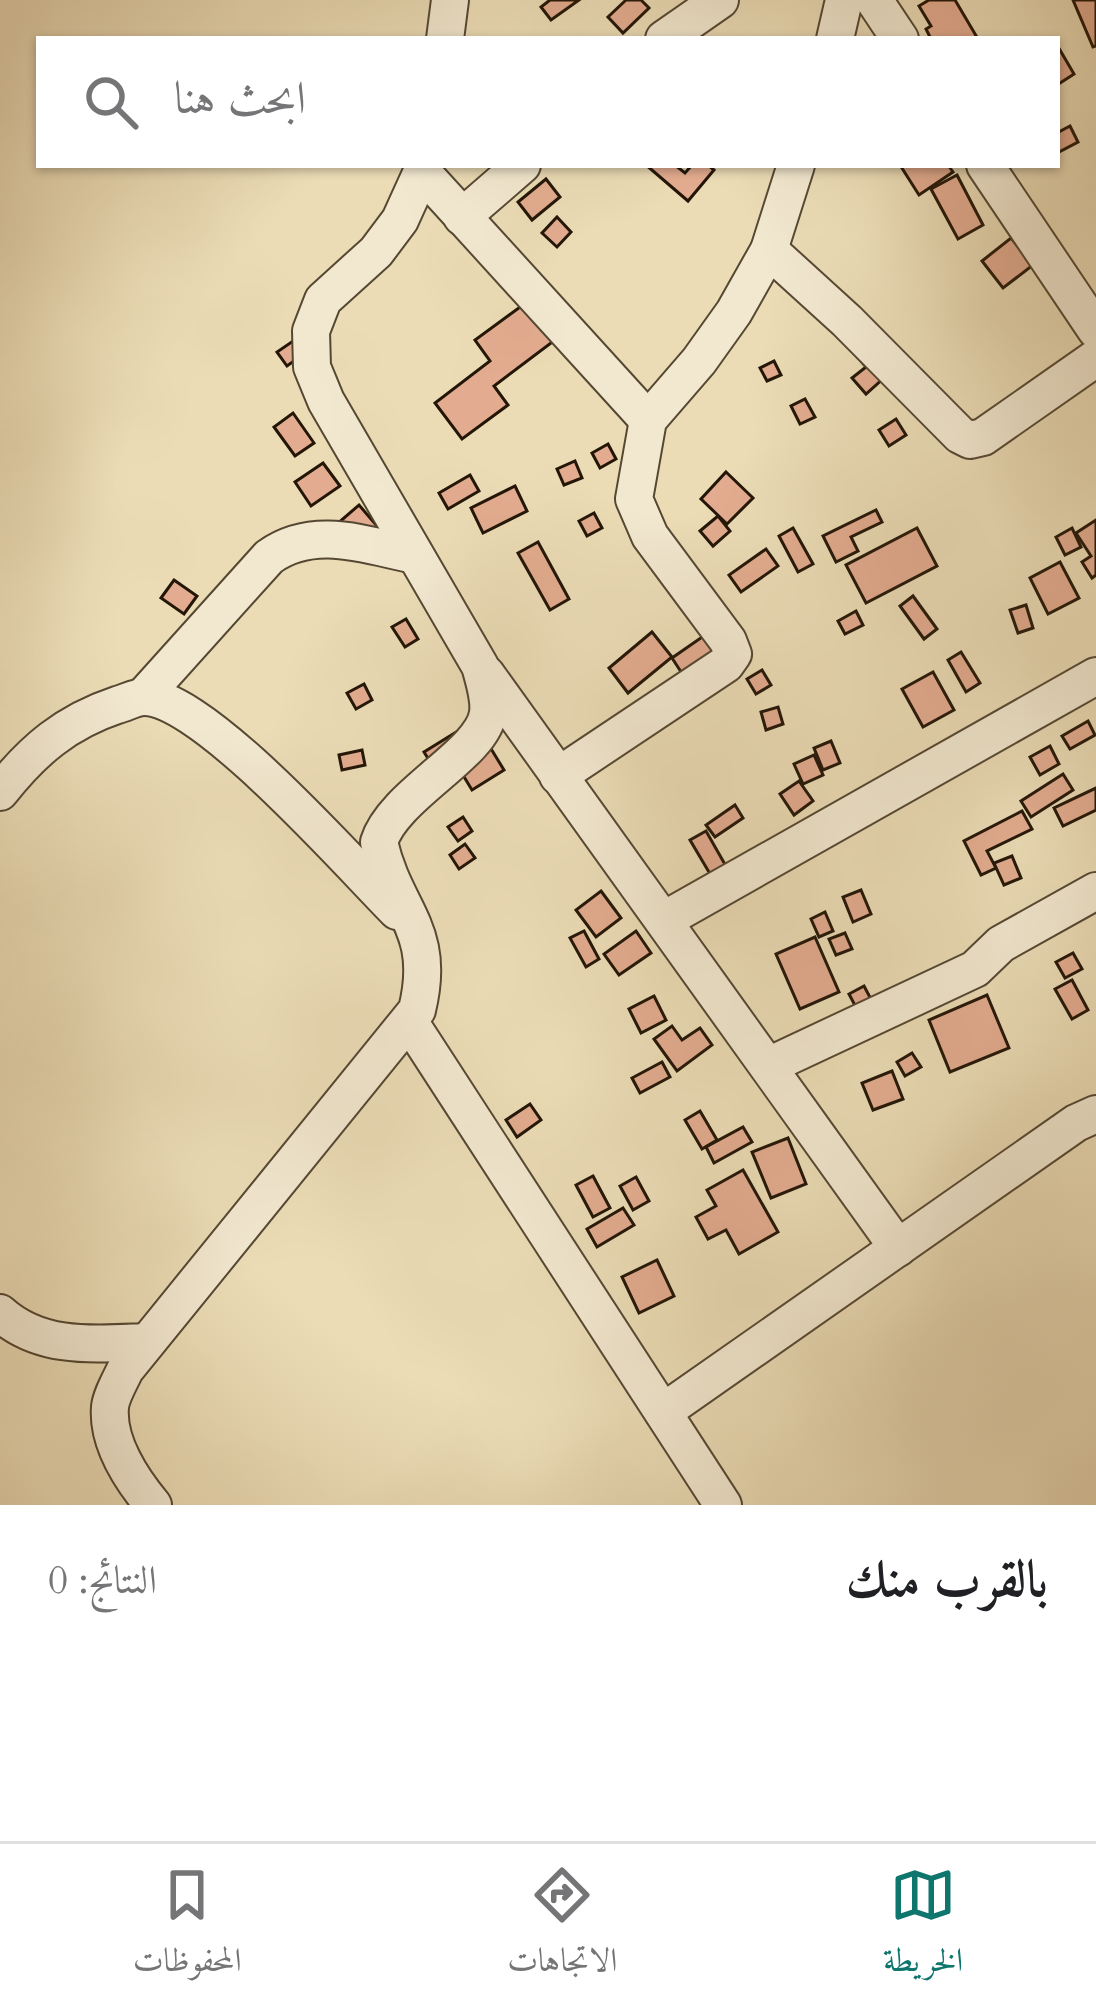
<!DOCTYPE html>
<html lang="ar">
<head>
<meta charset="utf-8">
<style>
  :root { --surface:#fff; --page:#f6f6f6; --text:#202124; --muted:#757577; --line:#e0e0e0; --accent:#0f766e }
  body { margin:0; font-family:Cardo,Amiri,serif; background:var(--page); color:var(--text); direction:rtl }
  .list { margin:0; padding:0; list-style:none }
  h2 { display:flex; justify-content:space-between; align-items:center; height:156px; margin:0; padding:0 48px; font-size:51px }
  h2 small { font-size:39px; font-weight:400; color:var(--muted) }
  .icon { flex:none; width:66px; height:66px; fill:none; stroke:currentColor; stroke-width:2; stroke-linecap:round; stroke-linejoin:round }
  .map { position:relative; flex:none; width:1096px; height:1505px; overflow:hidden; direction:ltr }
  .search { position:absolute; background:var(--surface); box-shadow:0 3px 9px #0004; left:36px; right:36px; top:36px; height:132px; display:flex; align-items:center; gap:30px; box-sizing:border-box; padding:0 42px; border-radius:0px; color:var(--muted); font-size:45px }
  .sheet { height:336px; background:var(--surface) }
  nav { display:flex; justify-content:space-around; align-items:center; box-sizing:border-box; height:168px; border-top:3px solid var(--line); background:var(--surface); font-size:33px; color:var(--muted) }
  nav a { display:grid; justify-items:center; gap:6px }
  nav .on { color:var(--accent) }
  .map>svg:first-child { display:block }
</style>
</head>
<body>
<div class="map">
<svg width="1096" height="1505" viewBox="0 0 1096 1505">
  <rect width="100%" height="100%" fill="#ebdcb6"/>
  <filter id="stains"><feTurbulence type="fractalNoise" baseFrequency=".00167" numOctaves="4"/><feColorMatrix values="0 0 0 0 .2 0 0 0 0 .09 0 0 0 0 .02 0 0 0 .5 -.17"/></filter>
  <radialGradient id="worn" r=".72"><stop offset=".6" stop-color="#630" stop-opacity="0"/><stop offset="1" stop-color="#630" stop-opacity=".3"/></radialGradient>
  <g fill="#e3ac90" stroke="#231607" stroke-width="3">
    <polygon points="550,0 579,0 551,20 541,7"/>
    <polygon points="626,0 641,0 649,8 623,33 608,17"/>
    <polygon points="929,0 955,0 978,39 931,39 926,29 931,26 919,6"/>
    <polygon points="1073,0 1096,0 1096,46 1093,47"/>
    <polygon points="1057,45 1074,74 1057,85"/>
    <polygon points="1070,126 1078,142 1057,153 1057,133"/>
    <polygon points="646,165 675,165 685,173 692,165 708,165 714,170 688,201"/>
    <polygon points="900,165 948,165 953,172 919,195"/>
    <polygon points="957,175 983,225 958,239 931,189"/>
    <polygon points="546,179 560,197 532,220 518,202"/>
    <polygon points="557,217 571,232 557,247 542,233"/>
    <polygon points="1011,238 1033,265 1003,288 982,261"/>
    <polygon points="531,299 559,337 494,386 508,405 462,439 435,403 490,361 475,340"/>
    <polygon points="296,339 305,353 287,366 277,352"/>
    <polygon points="850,348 896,367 866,394 852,378 866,367"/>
    <polygon points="774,361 781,375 767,381 760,368"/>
    <polygon points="805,399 815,417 800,424 791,406"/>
    <polygon points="293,413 314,443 295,456 274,427"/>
    <polygon points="896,419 906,435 889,446 879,430"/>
    <polygon points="608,444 616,459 600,468 592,453"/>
    <polygon points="575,461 582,478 564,485 557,469"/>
    <polygon points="323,463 340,486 311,506 295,482"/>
    <polygon points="726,472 753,498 727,524 701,499"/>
    <polygon points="470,475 479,491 448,509 439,493"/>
    <polygon points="515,486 527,511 483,533 471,508"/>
    <polygon points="359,505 383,533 329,531"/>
    <polygon points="876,510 882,522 851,537 858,551 836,562 823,536"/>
    <polygon points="594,513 602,528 587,536 579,521"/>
    <polygon points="718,516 730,531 713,546 700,531"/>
    <polygon points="1096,520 1096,575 1092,578 1082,562 1091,556 1076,533"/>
    <polygon points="793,528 813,564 798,572 779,536"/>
    <polygon points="917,528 937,566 866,603 846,565"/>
    <polygon points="1072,528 1081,547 1065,555 1056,537"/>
    <polygon points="538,542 569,599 550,610 518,553"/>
    <polygon points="766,549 778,566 741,592 729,575"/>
    <polygon points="1060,562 1079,598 1048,614 1030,578"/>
    <polygon points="174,580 197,596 184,614 161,598"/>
    <polygon points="913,596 937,629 924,639 900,606"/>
    <polygon points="1026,605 1033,628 1018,633 1010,610"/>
    <polygon points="856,611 863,625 845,634 838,621"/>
    <polygon points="406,619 418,639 405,647 392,627"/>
    <polygon points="652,632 672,657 628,693 609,668"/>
    <polygon points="705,635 719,655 685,678 672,658"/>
    <polygon points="961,652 980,683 966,692 948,660"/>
    <polygon points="762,670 771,685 756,694 747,679"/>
    <polygon points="933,672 954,710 923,727 902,689"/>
    <polygon points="364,684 372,700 356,709 347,693"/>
    <polygon points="778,707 783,724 766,730 761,712"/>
    <polygon points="474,721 504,770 472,790 452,757 434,768 424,752"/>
    <polygon points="1088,721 1095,735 1070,749 1062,736"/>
    <polygon points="831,741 840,763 823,770 814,748"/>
    <polygon points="1050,746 1059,764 1040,775 1030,757"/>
    <polygon points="362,750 365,765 342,770 339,755"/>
    <polygon points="814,755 823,775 803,784 794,764"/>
    <polygon points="1063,774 1073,790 1031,817 1021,801"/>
    <polygon points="799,781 813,801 794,815 780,794"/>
    <polygon points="1096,788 1096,810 1063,826 1054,808"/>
    <polygon points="735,805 743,818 715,837 706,825"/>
    <polygon points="1022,811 1032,829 987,851 996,868 981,875 964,841"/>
    <polygon points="463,817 472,831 458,841 448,827"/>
    <polygon points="706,831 731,875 716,884 690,840"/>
    <polygon points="465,844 475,858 459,869 450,855"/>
    <polygon points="1012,856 1021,878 1004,885 994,863"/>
    <polygon points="861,890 871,914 853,922 843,897"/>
    <polygon points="601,891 621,918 596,937 576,910"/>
    <polygon points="825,912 833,931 819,937 811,919"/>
    <polygon points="584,931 599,959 586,967 570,938"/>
    <polygon points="636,931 651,953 619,975 604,954"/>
    <polygon points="845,933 852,949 836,955 829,939"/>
    <polygon points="815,937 839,992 800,1009 776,954"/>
    <polygon points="1073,953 1082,969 1065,978 1056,962"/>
    <polygon points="1072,980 1088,1010 1072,1019 1055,989"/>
    <polygon points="864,986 874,1005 859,1013 849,994"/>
    <polygon points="987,995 1009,1048 950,1072 929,1020"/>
    <polygon points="654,996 666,1020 641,1033 629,1009"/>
    <polygon points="672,1026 682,1040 700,1028 712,1045 677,1071 654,1039"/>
    <polygon points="912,1053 921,1067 905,1076 897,1062"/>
    <polygon points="662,1062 670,1077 640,1093 632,1078"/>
    <polygon points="892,1071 903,1099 873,1110 862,1083"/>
    <polygon points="530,1104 541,1120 517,1137 506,1120"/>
    <polygon points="700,1111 717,1140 702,1149 685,1120"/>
    <polygon points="743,1127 752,1142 714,1163 706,1147"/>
    <polygon points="788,1138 806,1184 771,1198 752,1152"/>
    <polygon points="743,1170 778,1232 739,1254 726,1230 708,1239 696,1217 716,1206 707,1190"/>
    <polygon points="593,1176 610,1208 593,1217 576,1185"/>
    <polygon points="636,1177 649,1201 633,1210 620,1186"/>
    <polygon points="623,1208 634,1225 597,1247 587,1229"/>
    <polygon points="657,1260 674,1296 639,1313 622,1277"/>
  </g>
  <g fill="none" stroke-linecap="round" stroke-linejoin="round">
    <defs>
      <g id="minor">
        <polyline points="874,0 900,39"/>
        <polyline points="445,39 450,0"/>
        <polyline points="664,39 720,0"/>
        <polyline points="835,39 844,0"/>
        <polyline points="985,165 1096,330"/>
        <polyline points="424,174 648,420"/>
        <polyline points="462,217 522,165"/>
        <polyline points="769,250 847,321 960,435 970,440 983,437 1096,358"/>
        <polyline points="486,674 898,1248"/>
        <path d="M143 697 269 557C314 525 365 545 415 555"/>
        <polyline points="558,776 726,664 733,654 728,641 650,536 634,499 648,420 699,361 734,312 769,250 796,165"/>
        <path d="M0 792C33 750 66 722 117 705 125 703 136 697 144 697 203 696 352 866 397 911"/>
        <polyline points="664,920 1096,676"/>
        <polyline points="409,1021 723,1505"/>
        <polyline points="768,1066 975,969 1001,944 1096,891"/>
        <path d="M0 1313C41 1350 95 1344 146 1342"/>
        <polyline points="663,1412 1076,1123 1096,1114"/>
        <path d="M153 1505C132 1480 107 1442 110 1407 111 1396 120 1381 125 1370L417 1010C437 928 395 913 379 842 394 794 483 754 488 713 490 699 484 680 480 666L326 401 312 367 311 331 323 300 376 252 400 220 425 165"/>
      </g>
    </defs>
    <use href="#minor" stroke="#554833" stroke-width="40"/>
    <use href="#minor" stroke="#f2e8d0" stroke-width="36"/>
  </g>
  <rect width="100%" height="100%" filter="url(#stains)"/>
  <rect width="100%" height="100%" fill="url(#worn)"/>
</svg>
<div class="search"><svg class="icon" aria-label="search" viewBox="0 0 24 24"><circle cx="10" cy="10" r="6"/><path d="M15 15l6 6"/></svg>ابحث هنا</div>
</div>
<section class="sheet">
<h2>بالقرب منك<small>النتائج: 0</small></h2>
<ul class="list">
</ul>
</section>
<nav>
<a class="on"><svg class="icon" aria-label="map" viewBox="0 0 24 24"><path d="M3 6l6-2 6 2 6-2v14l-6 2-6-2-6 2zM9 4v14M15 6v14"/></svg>الخريطة</a>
<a><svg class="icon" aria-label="directions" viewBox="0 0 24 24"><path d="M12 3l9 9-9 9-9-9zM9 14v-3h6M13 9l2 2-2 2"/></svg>الاتجاهات</a>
<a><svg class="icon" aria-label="saved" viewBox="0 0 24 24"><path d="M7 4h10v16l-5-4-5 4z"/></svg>المحفوظات</a>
</nav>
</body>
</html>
